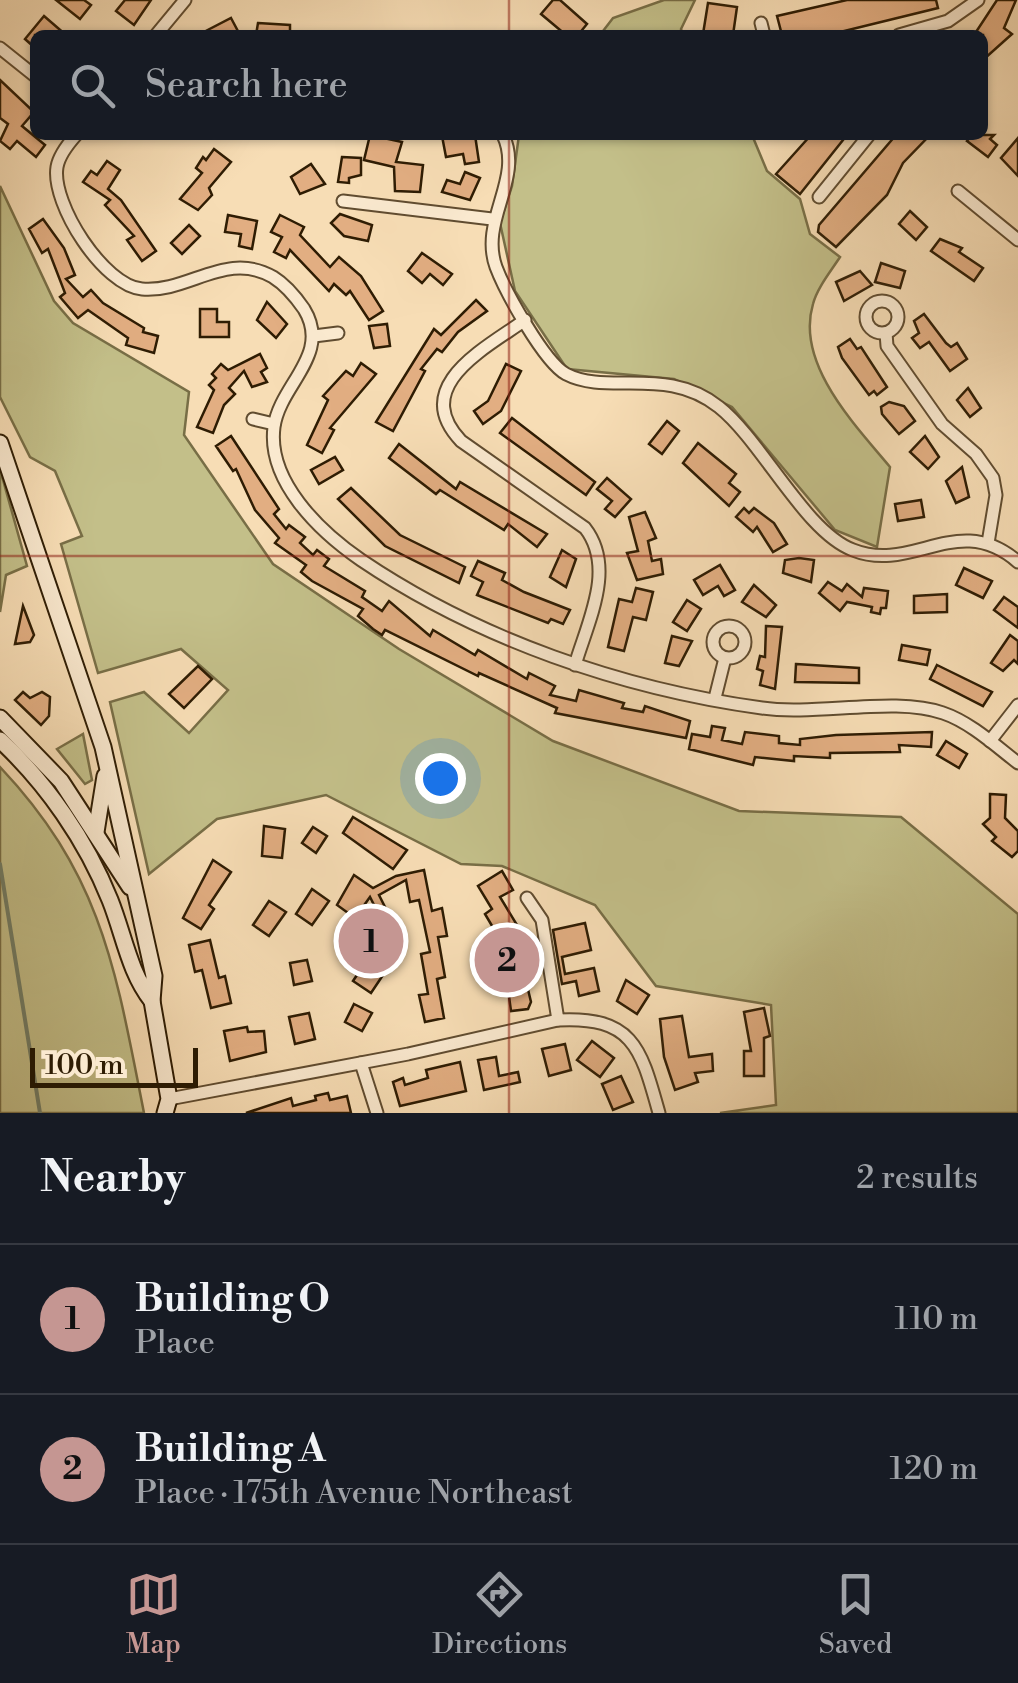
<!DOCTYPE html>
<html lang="en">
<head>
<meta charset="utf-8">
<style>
  :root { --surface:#171b24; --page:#242831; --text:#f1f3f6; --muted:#9ea1a6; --line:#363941; --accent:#c59692 }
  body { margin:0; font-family:"Libre Bodoni",serif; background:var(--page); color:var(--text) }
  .scale { position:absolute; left:30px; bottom:25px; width:168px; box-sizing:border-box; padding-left:10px; border:5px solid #2e1c03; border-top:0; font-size:28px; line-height:35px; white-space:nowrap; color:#2e1c03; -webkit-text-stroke:8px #fae9cf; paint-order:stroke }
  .you { position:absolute; left:440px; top:778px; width:35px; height:35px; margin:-25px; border:8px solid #fff; border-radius:50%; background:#1a73e8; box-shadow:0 0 0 15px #1a73e833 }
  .badge { display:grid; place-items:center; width:65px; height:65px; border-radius:50%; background:var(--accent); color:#111; font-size:32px; font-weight:700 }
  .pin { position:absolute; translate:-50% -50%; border:5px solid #fff; box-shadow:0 2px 10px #0006 }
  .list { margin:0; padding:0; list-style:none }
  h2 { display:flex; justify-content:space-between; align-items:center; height:130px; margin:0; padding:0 40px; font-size:42px }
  h2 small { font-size:32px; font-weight:400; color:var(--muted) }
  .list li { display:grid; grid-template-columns:65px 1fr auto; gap:30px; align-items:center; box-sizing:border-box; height:150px; padding:0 40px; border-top:2px solid var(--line) }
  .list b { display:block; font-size:38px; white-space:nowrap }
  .list p { margin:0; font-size:32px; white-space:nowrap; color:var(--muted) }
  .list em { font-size:32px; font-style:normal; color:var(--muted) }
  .icon { flex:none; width:55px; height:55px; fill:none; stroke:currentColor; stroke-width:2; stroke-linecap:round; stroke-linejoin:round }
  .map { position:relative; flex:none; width:1018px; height:1113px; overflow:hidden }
  .search { position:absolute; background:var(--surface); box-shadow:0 2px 8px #0004; left:30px; right:30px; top:30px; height:110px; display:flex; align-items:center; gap:25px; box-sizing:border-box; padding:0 35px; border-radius:15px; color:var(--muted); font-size:38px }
  .sheet { height:430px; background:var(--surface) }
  nav { display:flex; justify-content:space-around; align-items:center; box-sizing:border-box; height:140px; border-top:2px solid var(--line); background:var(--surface); font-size:28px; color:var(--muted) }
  nav a { display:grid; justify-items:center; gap:5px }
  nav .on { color:var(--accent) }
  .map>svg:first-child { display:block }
</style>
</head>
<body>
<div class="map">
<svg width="1018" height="1113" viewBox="0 0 1018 1113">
  <rect width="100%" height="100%" fill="#f7ddb5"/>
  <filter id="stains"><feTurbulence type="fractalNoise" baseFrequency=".002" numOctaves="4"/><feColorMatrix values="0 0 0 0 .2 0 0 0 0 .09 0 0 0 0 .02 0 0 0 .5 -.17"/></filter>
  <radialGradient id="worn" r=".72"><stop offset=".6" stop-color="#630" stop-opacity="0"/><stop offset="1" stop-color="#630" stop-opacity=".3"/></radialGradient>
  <g fill="#c3bf89" stroke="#786e46" stroke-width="2.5">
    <polygon points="664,0 695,0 681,29 683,35 600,35 613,18"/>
    <path d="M519 135H752L767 171 800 199 810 234 840 257C831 271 817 288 813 304 795 364 856 426 890 467L877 547 835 530 732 407 674 379 567 369 515 291 500 223 512 186Z"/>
    <polygon points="0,186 54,301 73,323 189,392 184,435 273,564 399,649 553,741 739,811 901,817 1018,914 1018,1113 720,1113 776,1105 771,1005 656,986 595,905 502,866 461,864 326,795 217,819 149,874 110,702 144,692 189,733 228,690 181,649 98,673 61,544 82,536 55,471 30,457 0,397"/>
    <polygon points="0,469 27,566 6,575 0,612"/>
    <polygon points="83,734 92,780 85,784 57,749"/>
    <path d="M0 767C103 876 116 972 144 1113H0Z"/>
  </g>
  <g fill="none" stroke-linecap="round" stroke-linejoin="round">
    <polyline stroke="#717d66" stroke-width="4" points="0,864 40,1113"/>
  </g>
  <g fill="#e2ae82" stroke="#2e1c03" stroke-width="2.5">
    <polygon points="56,0 84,0 91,5 80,19"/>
    <polygon points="125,0 151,0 134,25 116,11"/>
    <polygon points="553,0 560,0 587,24 578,35 566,35 541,14"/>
    <polygon points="847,0 936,0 938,8 828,35 782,35 777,16"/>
    <polygon points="997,0 1016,0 1004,28 1012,34 983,60 983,35 974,35"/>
    <polygon points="708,3 737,7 733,35 703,34"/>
    <polygon points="44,16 66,35 35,35 35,48 25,39"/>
    <polygon points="231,18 240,35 198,35"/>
    <polygon points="258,23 290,25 290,35 256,35"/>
    <polygon points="0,80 34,112 22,126 45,145 36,157 17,141 10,149 0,141 8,124 0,118"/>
    <polygon points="370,135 402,142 396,162 423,165 420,192 395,191 394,167 364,160"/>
    <polygon points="475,135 479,162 465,164 463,154 446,157 442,136"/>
    <polygon points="811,135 847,135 800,194 776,174"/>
    <polygon points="896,135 930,135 903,163 887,195 836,247 818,232 819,225"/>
    <polygon points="972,135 994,135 990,139 997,145 988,157 967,141"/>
    <polygon points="1018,138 1018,176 1001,158"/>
    <polygon points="214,149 231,162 209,188 212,195 198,210 180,199 202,173 196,168 203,157 206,160"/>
    <polygon points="342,157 361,158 361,175 349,178 349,183 338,182"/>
    <polygon points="107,161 120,170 108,189 121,200 156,251 142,261 127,240 134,236 105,205 110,200 83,182 91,171 97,175"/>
    <polygon points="311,164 325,184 300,194 291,177"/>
    <polygon points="465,172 480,178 470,200 442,192 447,180 460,184"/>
    <polygon points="910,211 927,227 916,240 899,224"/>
    <polygon points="340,214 372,225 368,241 344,236 331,223"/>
    <polygon points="228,215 257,221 252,249 239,246 241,234 225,232"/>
    <polygon points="280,215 304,227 300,235 330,267 339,257 361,276 383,311 369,320 350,291 346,295 334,284 329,291 290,250 286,258 274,252 282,237 271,232"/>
    <polygon points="43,219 64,248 75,275 66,279 83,297 91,290 103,303 144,328 143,332 158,336 154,353 126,345 128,338 88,310 78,318 60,297 65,293 48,249 42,253 29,229"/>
    <polygon points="189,225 200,236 182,254 171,243"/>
    <polygon points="940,239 962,248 959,252 983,268 974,281 931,251"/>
    <polygon points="422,253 452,274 443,285 430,274 422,283 408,271"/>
    <polygon points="881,263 905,271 900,288 875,282"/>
    <polygon points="860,271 872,285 844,301 836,282"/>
    <polygon points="476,300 487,311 458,332 442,352 437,349 421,369 425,371 393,431 376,422 434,329 441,335"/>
    <polygon points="267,302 287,324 276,338 257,320"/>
    <polygon points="200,309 217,309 217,322 229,322 229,337 200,337"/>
    <polygon points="924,314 946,343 951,347 957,343 967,359 950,371 929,342 920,348 912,338 919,333 914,321"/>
    <polygon points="387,324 390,346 374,348 369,326"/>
    <polygon points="850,339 857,349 861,347 887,387 877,395 874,391 869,395 842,358 838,347"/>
    <polygon points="260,354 267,368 261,372 267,382 252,387 244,371 229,388 235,394 224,405 213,433 197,427 214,390 209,385 216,378 212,374 221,364 228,370"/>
    <polygon points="361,363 376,374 330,428 334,430 322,453 307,445 328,400 323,396 346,371 353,376"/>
    <polygon points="506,364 521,371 501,411 483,424 474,411 488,401"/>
    <polygon points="968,388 981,408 970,417 957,400"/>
    <polygon points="889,402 904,406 915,421 899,434 882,414 881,407"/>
    <polygon points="512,418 595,482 586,495 500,433"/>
    <polygon points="667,421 679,431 662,454 649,444"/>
    <polygon points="231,436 279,509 274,514 286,529 289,525 305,537 300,543 313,555 317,550 329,559 324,566 365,591 362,597 382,611 389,601 430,636 433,630 475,655 478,650 527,679 529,673 555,686 550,695 576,701 579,690 624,703 622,708 643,712 645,706 690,721 686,738 555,713 557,708 479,673 478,676 385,630 382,635 373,629 358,616 363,609 312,581 301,572 306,565 275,543 279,538 255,510 236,469 233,471 216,446"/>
    <polygon points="925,436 939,457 928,469 910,452"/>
    <polygon points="698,443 736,474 729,483 740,492 729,506 683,463"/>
    <polygon points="399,444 456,489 460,482 547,534 537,547 508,524 504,530 440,490 436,494 389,458"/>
    <polygon points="335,457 343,470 319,484 311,470"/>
    <polygon points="962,467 969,497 956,503 946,481"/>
    <polygon points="607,478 631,499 615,517 605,509 612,501 597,489"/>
    <polygon points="351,488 400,535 465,567 459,583 385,546 338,499"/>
    <polygon points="921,500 924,517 898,521 895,504"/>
    <polygon points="744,508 749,513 754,508 774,523 787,544 773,552 757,527 753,532 736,517"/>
    <polygon points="645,512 656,538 648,541 652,561 661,559 663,574 637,580 627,553 638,551 629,517"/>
    <polygon points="562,550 576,559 566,587 550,577"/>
    <polygon points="799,558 814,560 811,582 783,573 785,560"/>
    <polygon points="478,561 505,573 502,580 524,592 570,610 563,624 551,619 548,623 477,595 483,582 471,576"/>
    <polygon points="720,565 735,590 724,596 718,586 703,595 694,580"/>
    <polygon points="964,568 992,581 983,598 956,585"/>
    <polygon points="828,582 842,591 847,584 862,597 864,588 888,591 886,608 881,608 880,614 871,612 872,607 847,602 840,611 819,593"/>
    <polygon points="754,585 776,605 766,617 742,602"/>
    <polygon points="636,588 653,592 646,620 633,617 624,651 608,647 619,599 632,602"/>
    <polygon points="947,594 947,612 914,613 914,596"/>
    <polygon points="1004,597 1018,607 1018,628 994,610"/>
    <polygon points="687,600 701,609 687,631 673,622"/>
    <polygon points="23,606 34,635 30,642 15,644"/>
    <polygon points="766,626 782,627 775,689 760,685 763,671 757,669 760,656 765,657"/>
    <polygon points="1010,635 1018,641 1018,664 1014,660 1003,671 991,663"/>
    <polygon points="672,636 692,641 679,666 665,663"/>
    <polygon points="902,645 930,650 927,665 899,660"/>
    <polygon points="796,664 859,668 859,683 795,682"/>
    <polygon points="937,665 992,692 983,706 930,679"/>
    <polygon points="198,666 212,679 184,708 169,694"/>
    <polygon points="23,692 30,698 42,692 50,697 49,716 41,725 15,700"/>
    <polygon points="712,726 725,728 722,740 742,744 745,732 779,736 779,743 800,745 800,739 836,735 932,732 931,747 899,745 900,752 830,753 830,758 794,756 794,761 755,757 753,765 689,749 692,734 710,737"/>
    <polygon points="946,741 967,754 959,768 937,755"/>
    <polygon points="990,794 1006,795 1005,818 1018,831 1018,851 1012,857 992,841 996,837 983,824 990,818"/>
    <polygon points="353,817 407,850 393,869 343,833"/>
    <polygon points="264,826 285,829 282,858 262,856"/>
    <polygon points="313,827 327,836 316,853 302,843"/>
    <polygon points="213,860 231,872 209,905 214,909 201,929 183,918"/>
    <polygon points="424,870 432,911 442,908 447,936 438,937 445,977 437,979 444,1018 425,1022 419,995 428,994 421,954 430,952 419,900 410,902 406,880 379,895 388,913 380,917 370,897 355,918 337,905 354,875 373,888 396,876"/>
    <polygon points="502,871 513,890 500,897 517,925 498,936 485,914 492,909 478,886"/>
    <polygon points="312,889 329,901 312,925 296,914"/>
    <polygon points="269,901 286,912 269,936 253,925"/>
    <polygon points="365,923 389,940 376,958 352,942"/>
    <polygon points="585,923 591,950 562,957 565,974 594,968 599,991 579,996 576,981 562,984 553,930"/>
    <polygon points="210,940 219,978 225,976 231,1003 211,1008 202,970 195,972 189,945"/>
    <polygon points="517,944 531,1002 528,1009 511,1011 506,975 496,977 491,948"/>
    <polygon points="307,960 312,981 294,985 290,963"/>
    <polygon points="367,960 385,972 371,993 353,981"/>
    <polygon points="626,980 649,995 637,1014 617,1001"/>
    <polygon points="354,1004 372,1013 362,1031 345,1022"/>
    <polygon points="764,1008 770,1036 764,1038 764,1076 744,1076 744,1051 751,1051 744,1012"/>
    <polygon points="309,1013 315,1039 295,1044 289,1017"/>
    <polygon points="682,1016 689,1057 712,1054 713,1071 695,1073 698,1082 675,1090 664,1057 660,1019"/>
    <polygon points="247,1027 248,1032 264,1031 266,1052 230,1061 224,1031"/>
    <polygon points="592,1041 614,1058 600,1077 577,1060"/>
    <polygon points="565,1044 571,1070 549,1076 542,1049"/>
    <polygon points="496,1057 499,1076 518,1072 520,1082 484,1090 478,1060"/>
    <polygon points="460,1062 466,1091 400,1106 393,1082 403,1078 405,1085 428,1078 426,1070"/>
    <polygon points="621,1076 633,1102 613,1110 602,1084"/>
    <polygon points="328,1093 330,1100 347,1096 351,1113 246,1113 291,1098 293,1106 316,1100 315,1096"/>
  </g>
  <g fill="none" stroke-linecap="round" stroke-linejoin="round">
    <defs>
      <g id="street">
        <polyline points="761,23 764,35"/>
        <polyline points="156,35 185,0"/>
        <polyline points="899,35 948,21 978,0"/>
        <polyline points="0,48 35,76"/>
        <path d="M76 135C68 144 59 155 57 167 51 204 104 286 142 289 189 293 226 250 273 277 286 285 295 296 304 309 332 355 280 384 274 427 267 481 319 531 361 560 478 639 622 689 762 708 816 716 896 696 943 713 970 722 996 746 1018 763"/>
        <path d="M503 135C524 179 479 220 496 267 505 291 544 362 566 374 608 396 667 365 719 407 762 441 805 532 853 550 913 574 958 510 1018 562"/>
        <polyline points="958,191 1018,240"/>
        <polyline points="819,197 869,135"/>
        <polyline points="343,201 492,219"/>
        <circle cx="882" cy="317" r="16"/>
        <path d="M525 320C486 348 409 386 461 441L585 528C616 568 588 621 575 665"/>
        <polyline points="886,333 887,346 942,424 976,454 993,478 996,495 988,543"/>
        <polyline points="314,336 338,333"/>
        <polyline points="253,419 274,424"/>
        <circle cx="729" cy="642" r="16"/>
        <polyline points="715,698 725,658"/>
        <polyline points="990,741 1018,705"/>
        <path d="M527 898 542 920 558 1020C634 1016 641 1049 659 1113"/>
        <polyline points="361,1063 377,1113"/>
        <polyline points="169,1099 408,1054 558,1020"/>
      </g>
      <g id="secondary">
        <polyline points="0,443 103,747 154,976 152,1001 169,1099 165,1113"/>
        <polyline points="0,718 61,781 130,887"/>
        <path d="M0 740C47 784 86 840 110 900 124 935 129 972 152 1001"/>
        <polyline points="96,832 105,776"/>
      </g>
    </defs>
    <use href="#street" stroke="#604c30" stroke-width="15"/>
    <use href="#secondary" stroke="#2e1c03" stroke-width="19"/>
    <use href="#street" stroke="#fae9cf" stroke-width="11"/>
    <use href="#secondary" stroke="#fae9cf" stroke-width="15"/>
  </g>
  <path fill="none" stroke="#8f2418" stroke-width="2.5" stroke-opacity="0.55" d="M509 0V35M509 135V1113M0 556H1018"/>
  <rect width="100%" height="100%" filter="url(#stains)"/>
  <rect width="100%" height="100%" fill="url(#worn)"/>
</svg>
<div class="scale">100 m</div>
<div class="you"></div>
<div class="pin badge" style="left:371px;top:941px">1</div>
<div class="pin badge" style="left:507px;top:960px">2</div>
<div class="search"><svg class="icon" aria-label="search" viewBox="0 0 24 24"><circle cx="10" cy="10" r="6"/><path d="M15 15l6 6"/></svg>Search here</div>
</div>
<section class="sheet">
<h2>Nearby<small>2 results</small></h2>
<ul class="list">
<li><span class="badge">1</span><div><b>Building O</b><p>Place</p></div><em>110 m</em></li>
<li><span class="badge">2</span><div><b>Building A</b><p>Place · 175th Avenue Northeast</p></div><em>120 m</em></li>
</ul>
</section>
<nav>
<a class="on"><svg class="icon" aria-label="map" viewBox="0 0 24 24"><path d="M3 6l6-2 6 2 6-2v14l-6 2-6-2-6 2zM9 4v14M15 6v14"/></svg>Map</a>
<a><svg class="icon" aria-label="directions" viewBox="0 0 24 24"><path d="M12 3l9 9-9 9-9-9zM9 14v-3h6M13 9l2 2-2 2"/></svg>Directions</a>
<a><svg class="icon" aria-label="saved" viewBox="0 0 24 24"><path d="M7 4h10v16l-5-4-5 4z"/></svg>Saved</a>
</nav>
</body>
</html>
